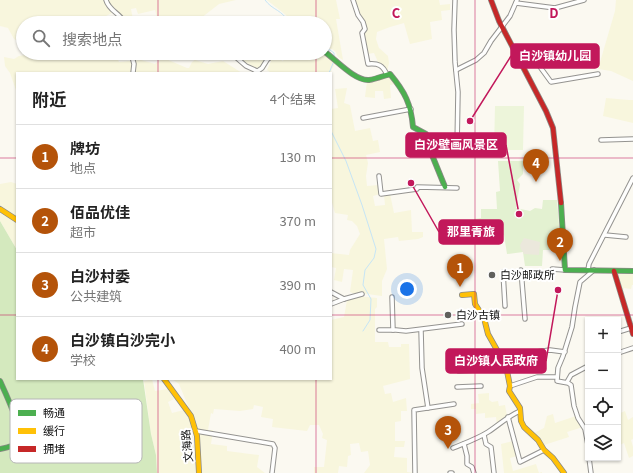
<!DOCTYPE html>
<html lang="zh">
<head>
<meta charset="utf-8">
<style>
  :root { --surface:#fff; --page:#f6f6f6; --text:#222; --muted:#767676; --line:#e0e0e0; --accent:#b45309 }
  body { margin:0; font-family:Georgia,"Noto Sans SC",serif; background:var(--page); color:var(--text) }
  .controls { position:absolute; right:12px; bottom:12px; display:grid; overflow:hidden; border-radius:0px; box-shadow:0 1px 3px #0004 }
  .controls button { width:36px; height:36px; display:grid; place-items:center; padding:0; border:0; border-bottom:1px solid var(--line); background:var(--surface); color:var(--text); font:20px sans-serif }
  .you { position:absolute; left:407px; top:289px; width:14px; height:14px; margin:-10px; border:3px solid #fff; border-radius:50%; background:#1a73e8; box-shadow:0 0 0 6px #1a73e833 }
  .badge { display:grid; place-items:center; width:26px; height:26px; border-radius:50%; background:var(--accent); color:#fff; font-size:13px; font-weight:700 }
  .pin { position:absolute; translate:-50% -33px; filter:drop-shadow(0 1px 2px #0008) }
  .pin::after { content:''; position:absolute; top:21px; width:14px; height:12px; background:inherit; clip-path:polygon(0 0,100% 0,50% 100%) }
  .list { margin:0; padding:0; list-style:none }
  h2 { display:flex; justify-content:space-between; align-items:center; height:52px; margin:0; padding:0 16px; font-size:17px }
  h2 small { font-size:13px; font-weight:400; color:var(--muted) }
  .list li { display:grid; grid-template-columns:26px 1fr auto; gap:12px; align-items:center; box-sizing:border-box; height:64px; padding:0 16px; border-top:1px solid var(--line) }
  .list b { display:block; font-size:15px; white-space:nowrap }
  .list p { margin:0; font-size:13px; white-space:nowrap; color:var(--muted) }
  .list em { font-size:13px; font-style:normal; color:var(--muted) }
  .icon { flex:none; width:22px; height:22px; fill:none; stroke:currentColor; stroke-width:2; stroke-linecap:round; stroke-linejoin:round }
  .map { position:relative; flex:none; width:633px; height:473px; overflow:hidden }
  .search { position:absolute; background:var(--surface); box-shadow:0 1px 3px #0004; left:16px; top:16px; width:316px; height:44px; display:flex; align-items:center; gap:10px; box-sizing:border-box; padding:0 14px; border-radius:22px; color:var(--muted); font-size:15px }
  .panel { position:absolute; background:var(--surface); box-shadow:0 1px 3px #0004; left:16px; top:72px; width:316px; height:308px; border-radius:0px }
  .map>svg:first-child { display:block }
</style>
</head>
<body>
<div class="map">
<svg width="633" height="473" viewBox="0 0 633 473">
  <rect width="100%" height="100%" fill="#fbf9f1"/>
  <g fill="#f8f6dd">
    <polygon points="0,0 104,0 112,13 104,17 97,23 23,23 23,41 18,41 14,39 8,28 0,26"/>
    <polygon points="107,0 236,0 219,4 201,18 202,23 154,23 158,21 155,10 138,14 136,8 131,9 133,20 138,19 139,23 127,23 121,15 111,7"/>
    <polygon points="267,0 336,0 340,19 336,19 343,60 338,57 336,52 332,49 325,47 325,23 291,23 286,15"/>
    <polygon points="354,0 439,0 440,5 450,4 450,10 441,11 442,20 430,22 432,39 410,44 404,23 390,27 377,32 376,39 379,48 388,56 389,63 387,72 384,65 379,64 374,53 367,54 363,34 367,31 365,23 359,15 359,8"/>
    <polygon points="616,0 633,0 633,81 611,71 598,69 615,11"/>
    <polygon points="42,53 115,53 119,62 141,60 155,64 160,60 166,59 187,68 189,68 192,62 195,60 208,64 223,61 242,73 17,73 17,93 10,73 5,66 4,57 14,59 19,56 25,55 36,59"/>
    <polygon points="241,53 280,53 282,61 295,55 294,53 324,53 336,62 330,73 271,73 267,70 271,61 265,59 263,66 256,68 243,61 235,54"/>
    <polygon points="390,76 396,84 390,85 391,98 384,99 383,91 375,91 375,98 365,97 367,82"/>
    <polygon points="347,88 344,103 350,105 355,131 370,128 373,141 378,140 380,152 366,155 368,163 366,176 367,186 379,185 380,194 373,196 375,206 385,205 384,195 390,194 394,213 411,210 412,232 423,232 423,237 418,239 399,241 398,237 384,239 387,269 382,281 382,296 360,293 355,294 350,292 353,270 344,269 342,282 334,280 336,268 331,267 331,253 349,255 350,250 360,234 357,226 352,221 347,220 348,215 335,213 331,199 331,109 338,108 335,89"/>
    <polygon points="606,98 629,100 633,100 633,123 603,116"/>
    <polygon points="11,182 17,184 17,218 0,207 0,184"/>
    <polygon points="0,213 17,223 17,250 0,221"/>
    <polygon points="615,274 633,274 633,285 632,285 631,289 624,288 623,294"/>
    <polygon points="358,296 377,298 377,307 375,309 375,342 388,342 389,347 401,347 401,344 409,344 410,379 383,386 385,394 391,393 393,402 406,398 407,411 401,411 401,421 395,422 395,441 405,441 404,447 395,447 394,457 407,458 407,472 414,473 364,473 370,465 368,451 361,452 359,443 350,444 351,455 348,456 347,467 339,466 338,473 314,473 314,467 324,467 327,440 322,438 323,434 319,425 310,425 307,431 272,427 273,419 261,417 263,407 254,405 253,409 240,411 214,409 213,414 211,413 208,430 213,430 211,444 227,446 227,451 259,455 257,467 265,473 200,473 198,441 187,409 189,408 179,384 172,379 331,379 331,320 344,317 347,300"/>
    <polygon points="152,379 155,391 168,389 174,399 168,402 172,413 184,410 189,418 193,435 196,473 157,473 156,455 151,434 144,381"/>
    <polygon points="489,393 489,400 492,402 498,401 499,406 505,405 507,416 497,425 496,417 485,418 485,413 476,414 476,409 471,409 471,404 479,403 478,394"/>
    <polygon points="625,411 628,420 633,417 633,439 631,440 633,447 633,456 629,458 624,443 620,445 618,438 618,421 619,420 618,414"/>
    <polygon points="553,414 555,423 576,416 583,427 567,432 569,437 544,445 534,433 544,428 547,416"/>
    <polygon points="513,441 517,456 510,458 513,471 536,464 539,473 542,472 542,473 504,473 501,444"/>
  </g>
  <polygon fill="#e3f1d1" points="498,161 523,161 523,174 517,180 520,184 516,208 530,211 535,208 542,209 543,200 557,200 561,250 543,250 542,266 525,266 523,252 507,254 504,235 492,237 491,231 473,233 474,219 481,218 481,209 497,209 496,192 500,191"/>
  <polygon fill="#d4e9be" points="0,221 17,250 17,379 143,379 151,434 156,455 157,473 0,473"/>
  <polygon fill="#edf5da" points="495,106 524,106 523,150 494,150"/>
  <polygon fill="#ebe8dc" points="524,238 540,242 539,255 524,254 521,249 520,245"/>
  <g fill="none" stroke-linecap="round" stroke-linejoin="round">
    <g stroke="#c6e5f6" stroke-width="1">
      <path d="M265 0C273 11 282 9 289 23"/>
      <polyline points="325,49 330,50 334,53 334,58"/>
      <polyline points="329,73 334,61"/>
      <polyline points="331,131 346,161 362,205 376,249 374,258 365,270 363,285 371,299 370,320 363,331"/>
    </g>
    <defs>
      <g id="street">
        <path d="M106 0C109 11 120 13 125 23"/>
        <path d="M353 0 358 15 363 22 365 29 362 33 368 64C378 63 383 65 387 75"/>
        <polyline points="455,0 454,30 455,62 458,92 457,148"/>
        <polyline points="516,3 555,8 584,0"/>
        <polyline points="131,53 134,64 133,73"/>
        <polyline points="231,53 246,66 257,71"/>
        <polyline points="535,60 551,82 598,74"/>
        <polyline points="521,63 586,50"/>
        <polyline points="456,70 476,60 484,53 491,41 510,16 517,0"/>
        <polyline points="255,73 262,68 267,60 275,53"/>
        <polyline points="363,118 411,109"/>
        <polyline points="601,140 633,139"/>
        <polyline points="379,176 381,194 417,189 417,187 457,188"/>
        <polyline points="605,235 626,237"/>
        <polyline points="552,269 565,270"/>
        <polyline points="521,270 525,319"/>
        <polyline points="588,270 589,264 633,178"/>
        <polyline points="503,272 505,306"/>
        <polyline points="331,292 344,299"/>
        <polyline points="392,297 393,330"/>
        <polyline points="331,304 344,299 362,294"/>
        <polyline points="379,330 396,330 406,331 462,324"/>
        <polyline points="421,330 422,368 428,408"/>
        <polyline points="618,332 631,328"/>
        <polyline points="618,353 633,348"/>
        <polyline points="460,357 468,357 473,354 477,354"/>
        <polyline points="506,366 514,359 529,356 529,353 550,350 565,352"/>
        <polyline points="459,371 478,370"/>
        <polyline points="567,382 571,375 588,366"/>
        <polyline points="510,386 537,377 556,377"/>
        <polyline points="457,387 481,386"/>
        <polyline points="508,417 520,462 544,450"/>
        <polyline points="196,431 273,444 275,448 272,473"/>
        <polyline points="484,435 486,444 491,447 494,473"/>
        <polyline points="464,444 467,456 467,464 472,467 474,473"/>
        <polyline points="588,445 585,429 578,418 574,406 571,385 568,383 557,381 558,368 563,356 572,327 575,307 580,282 594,270"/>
        <path d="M453 448C465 443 477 439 488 432 499 425 508 416 520 411"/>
        <polyline points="589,458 591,473"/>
        <polyline points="415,473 414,410 454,404"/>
        <polyline points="450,473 452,473"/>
      </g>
      <g id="fast">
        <path d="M325 52C336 60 355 81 369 80 376 79 383 76 390 74 405 92 411 104 413 127L426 134 432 155 445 187"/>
        <polyline points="561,203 565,270 633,271"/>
        <path d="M0 381C5 392 22 427 19 439 17 446 6 448 0 449"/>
      </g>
      <g id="slow">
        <polyline points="0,209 17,220"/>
        <polyline points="462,295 474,294 475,304 484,318 488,334 506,366 510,386 509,391 520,408 521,421 524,427 538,440 544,450 553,458 564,473"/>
        <polyline points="164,379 191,416 197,436 199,473"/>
      </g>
      <g id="jam">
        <polyline points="491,0 499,21 546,111 553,128 561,203"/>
        <polyline points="614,271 633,334"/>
      </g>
    </defs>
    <use href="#street" stroke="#949390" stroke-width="5.5"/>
    <use href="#fast" stroke="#8b8a86" stroke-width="6"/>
    <use href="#slow" stroke="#8b8a86" stroke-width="6"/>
    <use href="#jam" stroke="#8b8a86" stroke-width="6"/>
    <use href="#street" stroke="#fefefd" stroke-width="3.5"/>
    <use href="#fast" stroke="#4caf50" stroke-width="4.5"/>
    <use href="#slow" stroke="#ffc107" stroke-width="4.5"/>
    <use href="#jam" stroke="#c62828" stroke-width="4.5"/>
  </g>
  <path fill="none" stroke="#c2185b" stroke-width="1" stroke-opacity="0.55" d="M158 0V23M316 0V23M475 0V473M158 53V73M316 53V73M0 158H17M331 158H633M0 315H17M331 315H633M158 379V473M316 379V473"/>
  <g fill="#60605d" stroke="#fff" stroke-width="1.5">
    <circle cx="492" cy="275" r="4"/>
    <circle cx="448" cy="315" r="4"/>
  </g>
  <g text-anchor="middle" stroke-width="4" stroke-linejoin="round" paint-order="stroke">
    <g font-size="11" fill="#0d0d0d" stroke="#fff" text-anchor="start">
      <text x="500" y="279">白沙邮政所</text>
      <text x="456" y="319">白沙古镇</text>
    </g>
    <g font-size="11" fill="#0d0d0d" stroke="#fff">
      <text transform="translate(187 446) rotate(-96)" y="4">文海路</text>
    </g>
  </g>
  <rect x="10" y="399" width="132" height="64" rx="6" fill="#fff" stroke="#b6b6b6" stroke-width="1"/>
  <rect x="18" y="410" width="18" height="6" fill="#4caf50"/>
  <rect x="18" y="428" width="18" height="6" fill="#ffc107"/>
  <rect x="18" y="446" width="18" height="6" fill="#c62828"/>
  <g font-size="11" fill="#0d0d0d">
    <text x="43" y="417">畅通</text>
    <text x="43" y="435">缓行</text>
    <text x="43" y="453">拥堵</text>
  </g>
  <g font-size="13" text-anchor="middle" font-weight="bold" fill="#c2185b" stroke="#fff" stroke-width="4" stroke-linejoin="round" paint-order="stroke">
    <text x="396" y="18">C</text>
    <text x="554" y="18">D</text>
  </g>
  <path fill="none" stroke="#c2185b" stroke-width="1.5" d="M470 121L511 56M519 214L506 145M411 183L439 232M558 290L546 361"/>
  <g fill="#c2185b" stroke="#fff" stroke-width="1.5">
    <circle cx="470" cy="121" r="4"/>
    <circle cx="519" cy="214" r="4"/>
    <circle cx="411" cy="183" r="4"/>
    <circle cx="558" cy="290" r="4"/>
  </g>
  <g fill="#c2185b" stroke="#c2185b" stroke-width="1.5">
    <rect x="511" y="44" width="88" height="24" rx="4"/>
    <rect x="406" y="133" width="100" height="24" rx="4"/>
    <rect x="439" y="220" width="64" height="24" rx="4"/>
    <rect x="446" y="349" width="100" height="24" rx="4"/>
  </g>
  <g font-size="12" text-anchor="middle" font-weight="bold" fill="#fff">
    <text x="555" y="60">白沙镇幼儿园</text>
    <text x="456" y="149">白沙壁画风景区</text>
    <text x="471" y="236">那里青旅</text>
    <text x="496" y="365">白沙镇人民政府</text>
  </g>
</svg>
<div class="controls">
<button>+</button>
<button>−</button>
<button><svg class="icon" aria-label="locate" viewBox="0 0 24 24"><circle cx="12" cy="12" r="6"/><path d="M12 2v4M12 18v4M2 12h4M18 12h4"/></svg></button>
<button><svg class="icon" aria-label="layers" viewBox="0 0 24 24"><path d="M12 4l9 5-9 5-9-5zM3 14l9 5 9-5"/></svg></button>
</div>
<div class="you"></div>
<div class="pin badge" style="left:460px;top:287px">1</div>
<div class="pin badge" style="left:560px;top:261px">2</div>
<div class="pin badge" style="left:448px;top:449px">3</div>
<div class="pin badge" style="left:536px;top:182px">4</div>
<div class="search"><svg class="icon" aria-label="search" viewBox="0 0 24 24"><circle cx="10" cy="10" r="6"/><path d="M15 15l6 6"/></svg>搜索地点</div>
<section class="panel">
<h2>附近<small>4个结果</small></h2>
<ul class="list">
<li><span class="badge">1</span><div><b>牌坊</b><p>地点</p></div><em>130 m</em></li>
<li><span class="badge">2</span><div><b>佰品优佳</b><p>超市</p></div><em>370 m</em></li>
<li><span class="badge">3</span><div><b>白沙村委</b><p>公共建筑</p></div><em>390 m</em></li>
<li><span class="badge">4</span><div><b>白沙镇白沙完小</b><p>学校</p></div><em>400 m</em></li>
</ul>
</section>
</div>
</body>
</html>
